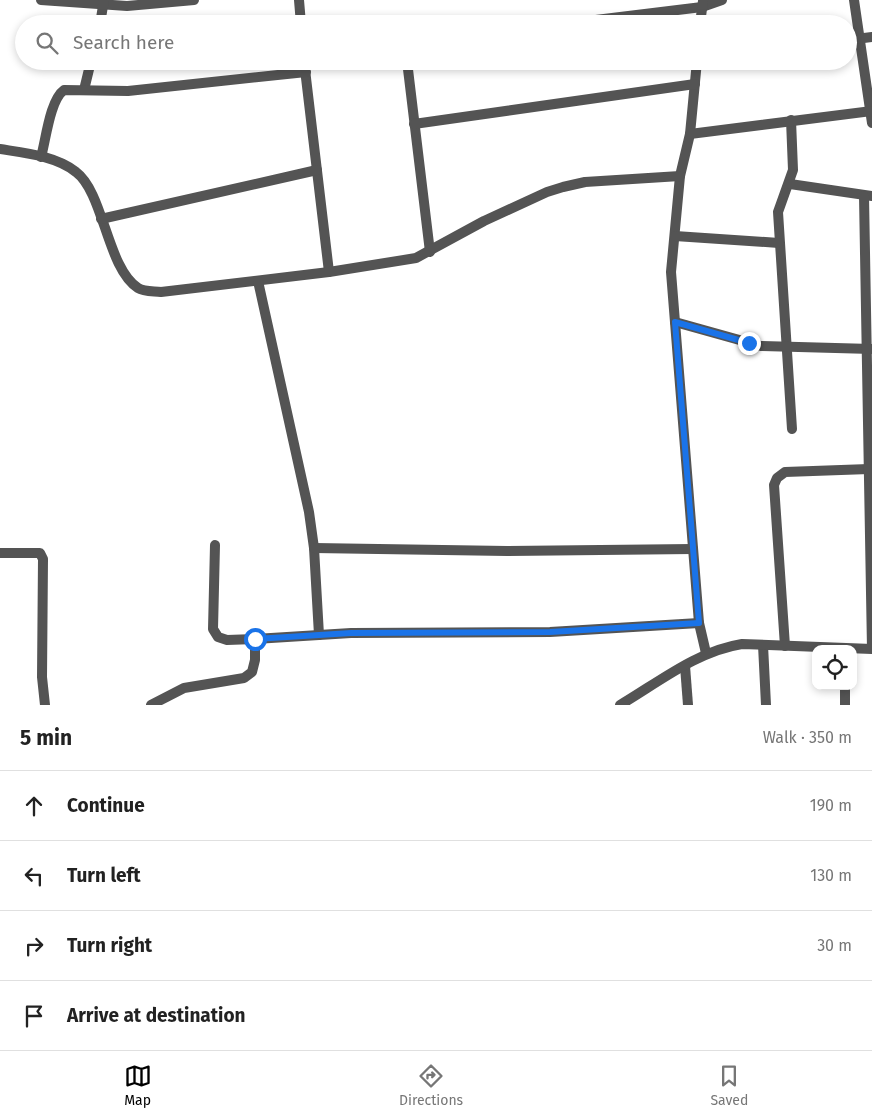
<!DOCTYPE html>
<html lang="en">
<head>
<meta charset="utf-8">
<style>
  :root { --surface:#fff; --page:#f2f2f2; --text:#222; --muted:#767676; --line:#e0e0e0; --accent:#000 }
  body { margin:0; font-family:"Fira Sans",sans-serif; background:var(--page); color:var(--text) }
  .controls { position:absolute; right:15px; bottom:15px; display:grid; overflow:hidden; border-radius:10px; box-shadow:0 2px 8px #0003 }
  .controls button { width:45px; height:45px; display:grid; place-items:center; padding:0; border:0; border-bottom:1px solid var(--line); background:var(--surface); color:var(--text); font:25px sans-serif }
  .stop { position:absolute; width:15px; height:15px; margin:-11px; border:4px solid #1a73e8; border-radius:50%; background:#fff }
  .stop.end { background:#1a73e8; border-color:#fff; box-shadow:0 1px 5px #0008 }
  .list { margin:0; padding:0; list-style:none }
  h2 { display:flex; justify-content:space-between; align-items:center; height:65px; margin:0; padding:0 20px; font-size:21px }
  h2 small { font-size:16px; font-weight:400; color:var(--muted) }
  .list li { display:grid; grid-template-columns:32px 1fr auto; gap:15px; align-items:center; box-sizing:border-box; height:70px; padding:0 20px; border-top:1px solid var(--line) }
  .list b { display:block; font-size:19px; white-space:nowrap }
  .list em { font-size:16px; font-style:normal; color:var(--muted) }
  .icon { flex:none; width:28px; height:28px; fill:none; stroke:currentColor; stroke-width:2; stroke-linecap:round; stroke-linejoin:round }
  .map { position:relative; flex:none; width:872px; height:705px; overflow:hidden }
  .search { position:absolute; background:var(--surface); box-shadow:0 2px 8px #0003; left:15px; right:15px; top:15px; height:55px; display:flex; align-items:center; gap:12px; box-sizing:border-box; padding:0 18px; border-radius:28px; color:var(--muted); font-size:19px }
  .sheet { height:345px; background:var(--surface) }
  nav { display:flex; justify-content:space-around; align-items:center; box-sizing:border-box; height:70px; border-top:1px solid var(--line); background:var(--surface); font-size:14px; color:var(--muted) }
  nav a { display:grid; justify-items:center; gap:2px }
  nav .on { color:var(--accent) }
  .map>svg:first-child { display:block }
</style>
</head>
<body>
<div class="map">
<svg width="872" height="705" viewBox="0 0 872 705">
  <rect width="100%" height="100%" fill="#fff"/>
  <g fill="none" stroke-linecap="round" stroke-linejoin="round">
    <g stroke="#545454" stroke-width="10">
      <polyline points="41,0 127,6 194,0"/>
      <polyline points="299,0 301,24"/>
      <polyline points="854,0 872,123"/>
      <polyline points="100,24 104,0"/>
      <polyline points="563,24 702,7 722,0"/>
      <polyline points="700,24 703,1"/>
      <polyline points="848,40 872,37"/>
      <polyline points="304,61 329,272"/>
      <polyline points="407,61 430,252"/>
      <polyline points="697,61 690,134 680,176 671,272 699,623 706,653"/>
      <polyline points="84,90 91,61"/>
      <polyline points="791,120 793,170 778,212 792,429"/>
      <polyline points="414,124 695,84"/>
      <polyline points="690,134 872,111"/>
      <path d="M0 149C25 153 56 156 76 172 104 193 107 268 138 288 144 292 154 291 161 292L329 272 416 258 484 221 547 192 563 187 585 182 680 176"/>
      <path d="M41 157C46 139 50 100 64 90L128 91 306 72"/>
      <polyline points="790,184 872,196"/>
      <polyline points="101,219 317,170"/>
      <polyline points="675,236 779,243"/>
      <polyline points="258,281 309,512 314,548 319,635"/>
      <polyline points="675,322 761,346 872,349"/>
      <polyline points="215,545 213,629 218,637 227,640 255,639"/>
      <polyline points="314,548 507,551 693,549"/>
      <polyline points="0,553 40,553 43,559 42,677 45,705"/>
      <polyline points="763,645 766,705"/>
      <polyline points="785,646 774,485 777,478 785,472 869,469"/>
      <polyline points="685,666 688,705"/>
      <polyline points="845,686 845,705"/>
      <polyline points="151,705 184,688 244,678 252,672 255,660 255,639 351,633 550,632 699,623"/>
      <path d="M620 705C659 682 697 651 742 644L872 649 864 196"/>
    </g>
  </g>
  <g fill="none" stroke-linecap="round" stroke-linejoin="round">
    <polyline stroke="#1a73e8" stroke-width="6" points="255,639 351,633 550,632 699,623 675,322 749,343"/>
  </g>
</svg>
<div class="controls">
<button><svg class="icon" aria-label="locate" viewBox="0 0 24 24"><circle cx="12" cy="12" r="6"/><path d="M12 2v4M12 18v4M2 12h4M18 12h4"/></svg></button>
</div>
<div class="stop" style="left:255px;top:639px"></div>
<div class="stop end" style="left:749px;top:343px"></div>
<div class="search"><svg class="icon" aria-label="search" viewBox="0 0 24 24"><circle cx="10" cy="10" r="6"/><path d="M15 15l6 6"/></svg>Search here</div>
</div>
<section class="sheet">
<h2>5 min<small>Walk · 350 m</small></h2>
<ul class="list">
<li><svg class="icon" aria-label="ahead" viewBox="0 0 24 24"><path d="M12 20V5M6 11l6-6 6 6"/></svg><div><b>Continue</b></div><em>190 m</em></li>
<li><svg class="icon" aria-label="left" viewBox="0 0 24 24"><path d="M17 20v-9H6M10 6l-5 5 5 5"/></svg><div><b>Turn left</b></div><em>130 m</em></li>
<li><svg class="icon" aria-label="right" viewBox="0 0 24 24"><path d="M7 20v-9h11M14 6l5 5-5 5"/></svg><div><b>Turn right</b></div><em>30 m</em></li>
<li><svg class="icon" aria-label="arrive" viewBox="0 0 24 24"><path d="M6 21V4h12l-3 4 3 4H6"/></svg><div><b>Arrive at destination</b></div></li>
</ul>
</section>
<nav>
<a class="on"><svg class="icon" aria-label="map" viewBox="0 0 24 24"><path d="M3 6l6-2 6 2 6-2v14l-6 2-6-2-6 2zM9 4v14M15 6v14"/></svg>Map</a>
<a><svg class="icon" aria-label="directions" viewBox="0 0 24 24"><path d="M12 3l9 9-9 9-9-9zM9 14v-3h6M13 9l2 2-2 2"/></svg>Directions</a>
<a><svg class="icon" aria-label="saved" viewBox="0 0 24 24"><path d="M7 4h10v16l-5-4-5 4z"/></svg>Saved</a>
</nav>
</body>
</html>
